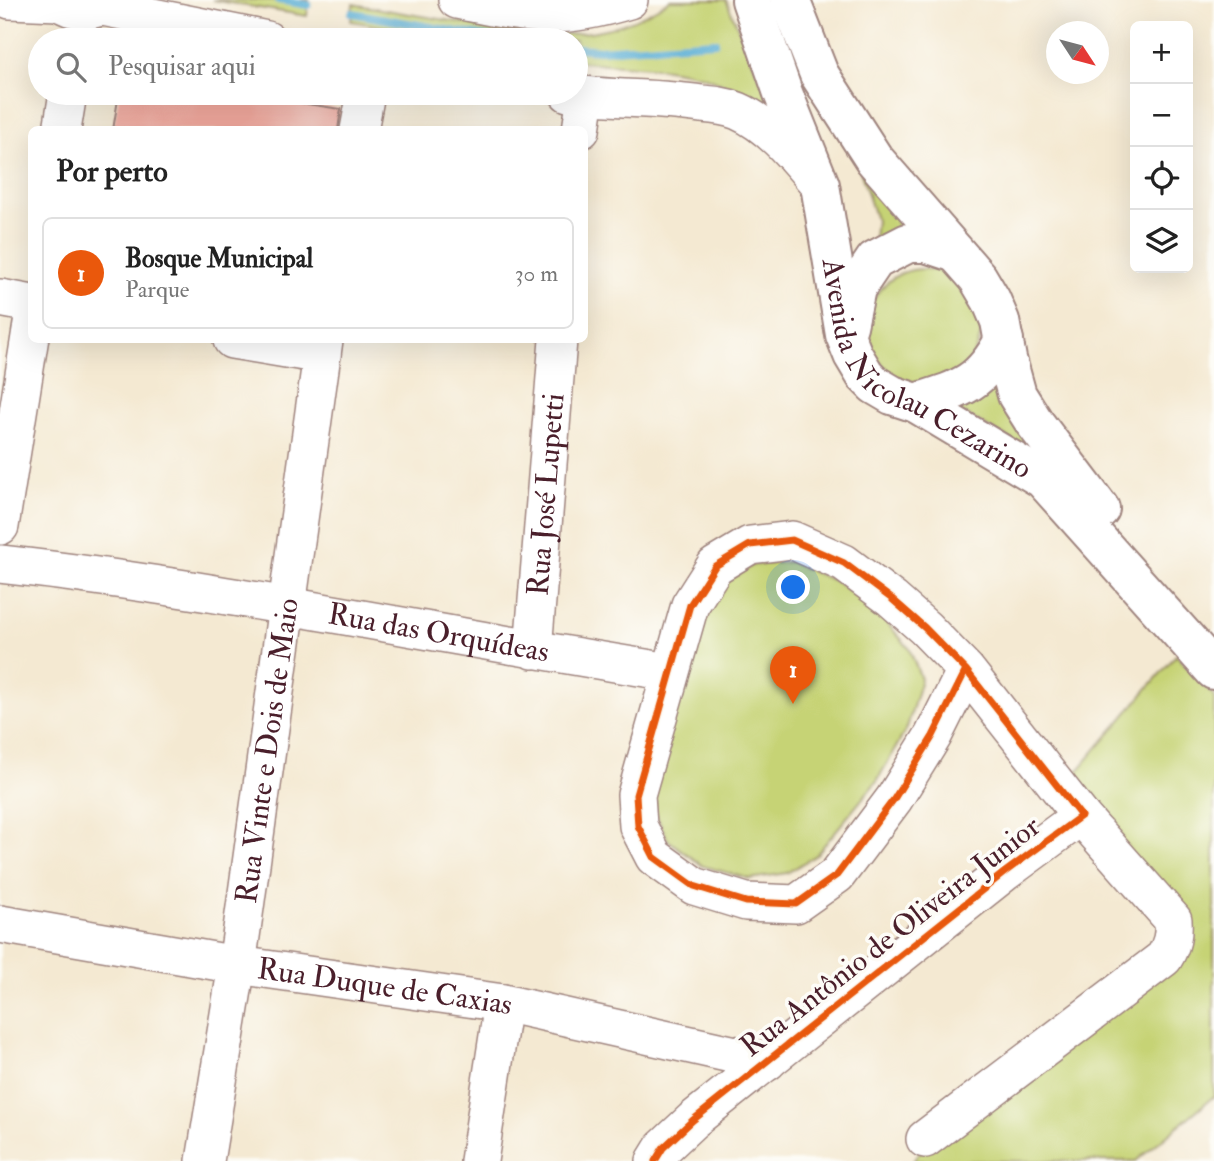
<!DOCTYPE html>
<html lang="pt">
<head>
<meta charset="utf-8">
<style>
  :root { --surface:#fff; --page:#f2f2f2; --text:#222; --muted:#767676; --line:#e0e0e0; --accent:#ea580c }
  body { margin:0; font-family:"IM FELL Double Pica",serif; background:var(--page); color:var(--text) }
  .controls { position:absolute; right:21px; top:21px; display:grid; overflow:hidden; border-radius:10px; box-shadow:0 7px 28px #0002 }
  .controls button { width:63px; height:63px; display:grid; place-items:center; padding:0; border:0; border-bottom:2px solid var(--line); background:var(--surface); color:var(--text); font:35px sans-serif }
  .compass { position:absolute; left:1046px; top:21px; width:63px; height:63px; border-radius:50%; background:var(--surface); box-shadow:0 7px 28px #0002; rotate:126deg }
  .you { position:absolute; left:794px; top:588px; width:24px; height:24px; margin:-18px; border:5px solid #fff; border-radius:50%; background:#1a73e8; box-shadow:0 0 0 10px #1a73e833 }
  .badge { display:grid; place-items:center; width:46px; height:46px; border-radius:50%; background:var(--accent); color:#fff; font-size:23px; font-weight:700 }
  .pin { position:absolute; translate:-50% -58px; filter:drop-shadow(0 2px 4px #0008) }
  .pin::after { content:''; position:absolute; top:37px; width:24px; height:21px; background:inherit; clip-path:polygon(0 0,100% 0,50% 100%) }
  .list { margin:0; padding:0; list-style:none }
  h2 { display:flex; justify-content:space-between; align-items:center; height:91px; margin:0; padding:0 28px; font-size:30px }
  h2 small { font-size:23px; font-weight:400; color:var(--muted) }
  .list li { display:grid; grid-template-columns:46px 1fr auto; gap:21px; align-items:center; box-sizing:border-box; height:112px; margin:0 14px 14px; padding:0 14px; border:2px solid var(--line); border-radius:10px }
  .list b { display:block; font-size:26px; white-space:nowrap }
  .list p { margin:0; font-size:23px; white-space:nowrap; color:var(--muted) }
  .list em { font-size:23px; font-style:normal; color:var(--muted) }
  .icon { flex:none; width:38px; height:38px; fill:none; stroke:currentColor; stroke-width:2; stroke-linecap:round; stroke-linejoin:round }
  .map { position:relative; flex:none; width:1214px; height:1161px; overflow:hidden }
  .search { position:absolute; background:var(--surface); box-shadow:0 7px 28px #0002; left:28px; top:28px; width:560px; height:77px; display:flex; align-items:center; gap:18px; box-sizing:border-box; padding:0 24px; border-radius:38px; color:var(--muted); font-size:26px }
  .panel { position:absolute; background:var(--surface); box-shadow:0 7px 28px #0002; left:28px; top:126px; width:560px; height:217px; border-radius:10px }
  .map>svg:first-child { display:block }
</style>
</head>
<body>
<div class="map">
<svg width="1214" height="1161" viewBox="0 0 1214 1161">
  <rect width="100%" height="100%" fill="#fdfcf7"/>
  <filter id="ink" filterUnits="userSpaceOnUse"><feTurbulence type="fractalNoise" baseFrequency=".0143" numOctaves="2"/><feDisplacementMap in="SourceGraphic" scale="14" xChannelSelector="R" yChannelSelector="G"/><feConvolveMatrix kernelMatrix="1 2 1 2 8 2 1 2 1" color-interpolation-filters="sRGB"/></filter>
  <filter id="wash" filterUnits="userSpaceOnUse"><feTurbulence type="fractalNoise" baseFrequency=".00686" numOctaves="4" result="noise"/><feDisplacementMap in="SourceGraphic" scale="28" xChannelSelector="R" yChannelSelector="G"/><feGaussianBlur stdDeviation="1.57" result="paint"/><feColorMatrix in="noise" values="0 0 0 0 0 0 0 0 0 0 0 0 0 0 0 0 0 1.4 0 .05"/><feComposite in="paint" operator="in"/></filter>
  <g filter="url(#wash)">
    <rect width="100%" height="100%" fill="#f4e9d2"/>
    <g fill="#c6d375" stroke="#887950" stroke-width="2">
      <polygon points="212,0 309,0 307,16"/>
      <path d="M670 0H726L772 106C749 96 726 83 702 76 661 64 618 67 576 61V40H456L351 21 353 4C390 11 427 17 464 23 540 36 602 47 670 0Z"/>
      <polygon points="861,173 921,221 874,239 876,220"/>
      <circle cx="924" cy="326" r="57"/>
      <path d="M997 370 1058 468C1026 446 990 430 957 409Z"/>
      <polygon points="790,562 837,582 878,613 909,648 921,679 907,728 877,781 816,855 787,873 750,879 703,866 668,840 655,813 653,786 700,619 722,584 753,565"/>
      <polygon points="1176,655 1214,696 1214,1096 1136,1161 913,1161 928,1142 1169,961 1166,921 1065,786"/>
    </g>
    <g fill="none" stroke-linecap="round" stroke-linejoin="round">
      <g stroke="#58add4" stroke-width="8">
        <polyline points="278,0 308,5"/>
        <polyline points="352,13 502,40"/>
        <polyline points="576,48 600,50 715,42"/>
      </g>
    </g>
    <g id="blocks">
      <polygon fill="#f1a89d" points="119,93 232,93 341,109 338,130 113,130"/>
    </g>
  </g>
  <g filter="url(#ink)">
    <use href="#blocks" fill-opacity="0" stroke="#9f847e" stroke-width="2"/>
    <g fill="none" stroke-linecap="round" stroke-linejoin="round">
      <defs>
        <g id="minor">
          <polyline points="10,0 59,2"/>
          <path d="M57 0C75 14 95 13 114 0"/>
          <path d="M457 0C487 6 519 14 549 14 577 14 603 8 629 0"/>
          <polyline points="103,7 267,40"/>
          <path d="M568 93C612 100 657 97 701 104 713 105 726 106 738 111 770 125 794 155 817 182"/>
          <polyline points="62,130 68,93"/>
          <polyline points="359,130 366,93"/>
          <polyline points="581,130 586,96"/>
          <polyline points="0,298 32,304"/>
          <polyline points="232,340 322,355"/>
          <polyline points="0,526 32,324"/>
          <path id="s1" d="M0 564C225 589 447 637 670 672"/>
          <path id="s2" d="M533 650 558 340"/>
          <path id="s3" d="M0 924 237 965 503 1003 767 1062"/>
          <path d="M925 1139 1164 958C1172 945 1174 935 1173 920L1081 816"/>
          <path id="s4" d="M205 1161 237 965 324 340"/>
          <polyline points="479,1161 503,1003"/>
          <polyline points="655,1161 663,1148 693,1120 1005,872 1081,816 966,670 925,628 892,599 844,563 792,540 750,545 715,566 690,605 636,795 638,826 654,857 694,886 746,902 796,904 837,875 894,799 933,736 966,670"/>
        </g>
        <g id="major">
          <path id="s5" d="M751 0 783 93 820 185 845 335 853 355 865 375 875 385 892 395 916 403 1043 479 1214 670"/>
          <polyline points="790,0 819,74 874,159 978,278 991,300 1000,321 1007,359 1017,395 1034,422 1100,509"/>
          <polyline points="848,326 856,288 875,260 908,243 926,243 956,253"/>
          <path d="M916 403C961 389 981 384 1004 340"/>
        </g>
      </defs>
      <use href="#minor" stroke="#9f847e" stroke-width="40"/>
      <use href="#major" stroke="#9f847e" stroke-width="42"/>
      <use href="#minor" stroke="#fff" stroke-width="37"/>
      <use href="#major" stroke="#fff" stroke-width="38"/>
      <defs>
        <polyline id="cycleway" points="655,1161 663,1148 693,1120 1005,872 1081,816 966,670 925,628 892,599 844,563 792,540 750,545 715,566 690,605 636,795 638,826 654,857 694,886 746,902 796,904 837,875 894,799 933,736 966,670"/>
      </defs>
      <use href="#cycleway" stroke="#fdfcf7" stroke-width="11"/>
      <use href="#cycleway" stroke="#e8590c" stroke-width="7"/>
    </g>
  </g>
  <g text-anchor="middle" stroke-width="7" stroke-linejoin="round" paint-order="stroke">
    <g font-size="30" fill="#4a1f2b" stroke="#fdfcf7">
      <text dy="10" stroke="none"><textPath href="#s5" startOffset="429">Avenida Nicolau Cezarino</textPath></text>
      <text dy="10" stroke="none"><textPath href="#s2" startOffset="156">Rua José Lupetti</textPath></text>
      <text dy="10" stroke="none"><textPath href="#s1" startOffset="444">Rua das Orquídeas</textPath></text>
      <text dy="10" stroke="none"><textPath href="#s4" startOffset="415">Rua Vinte e Dois de Maio</textPath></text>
      <text transform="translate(890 936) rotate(-38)" y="10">Rua Antônio de Oliveira Junior</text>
      <text dy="10" stroke="none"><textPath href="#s3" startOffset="390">Rua Duque de Caxias</textPath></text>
    </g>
  </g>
</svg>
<div class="controls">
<button>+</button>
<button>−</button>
<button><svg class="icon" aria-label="locate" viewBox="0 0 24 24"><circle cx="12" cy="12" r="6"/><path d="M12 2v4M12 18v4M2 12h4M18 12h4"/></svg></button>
<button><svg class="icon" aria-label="layers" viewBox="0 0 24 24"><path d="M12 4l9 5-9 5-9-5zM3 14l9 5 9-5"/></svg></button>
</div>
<svg class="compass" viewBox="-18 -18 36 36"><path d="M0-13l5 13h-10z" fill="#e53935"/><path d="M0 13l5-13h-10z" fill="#767676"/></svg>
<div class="you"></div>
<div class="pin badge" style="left:793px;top:704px">1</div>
<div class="search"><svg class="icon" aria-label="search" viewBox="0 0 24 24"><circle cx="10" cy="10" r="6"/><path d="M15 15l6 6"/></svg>Pesquisar aqui</div>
<section class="panel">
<h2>Por perto<small></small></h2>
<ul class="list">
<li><span class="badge">1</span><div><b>Bosque Municipal</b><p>Parque</p></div><em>30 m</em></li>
</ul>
</section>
</div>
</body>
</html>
